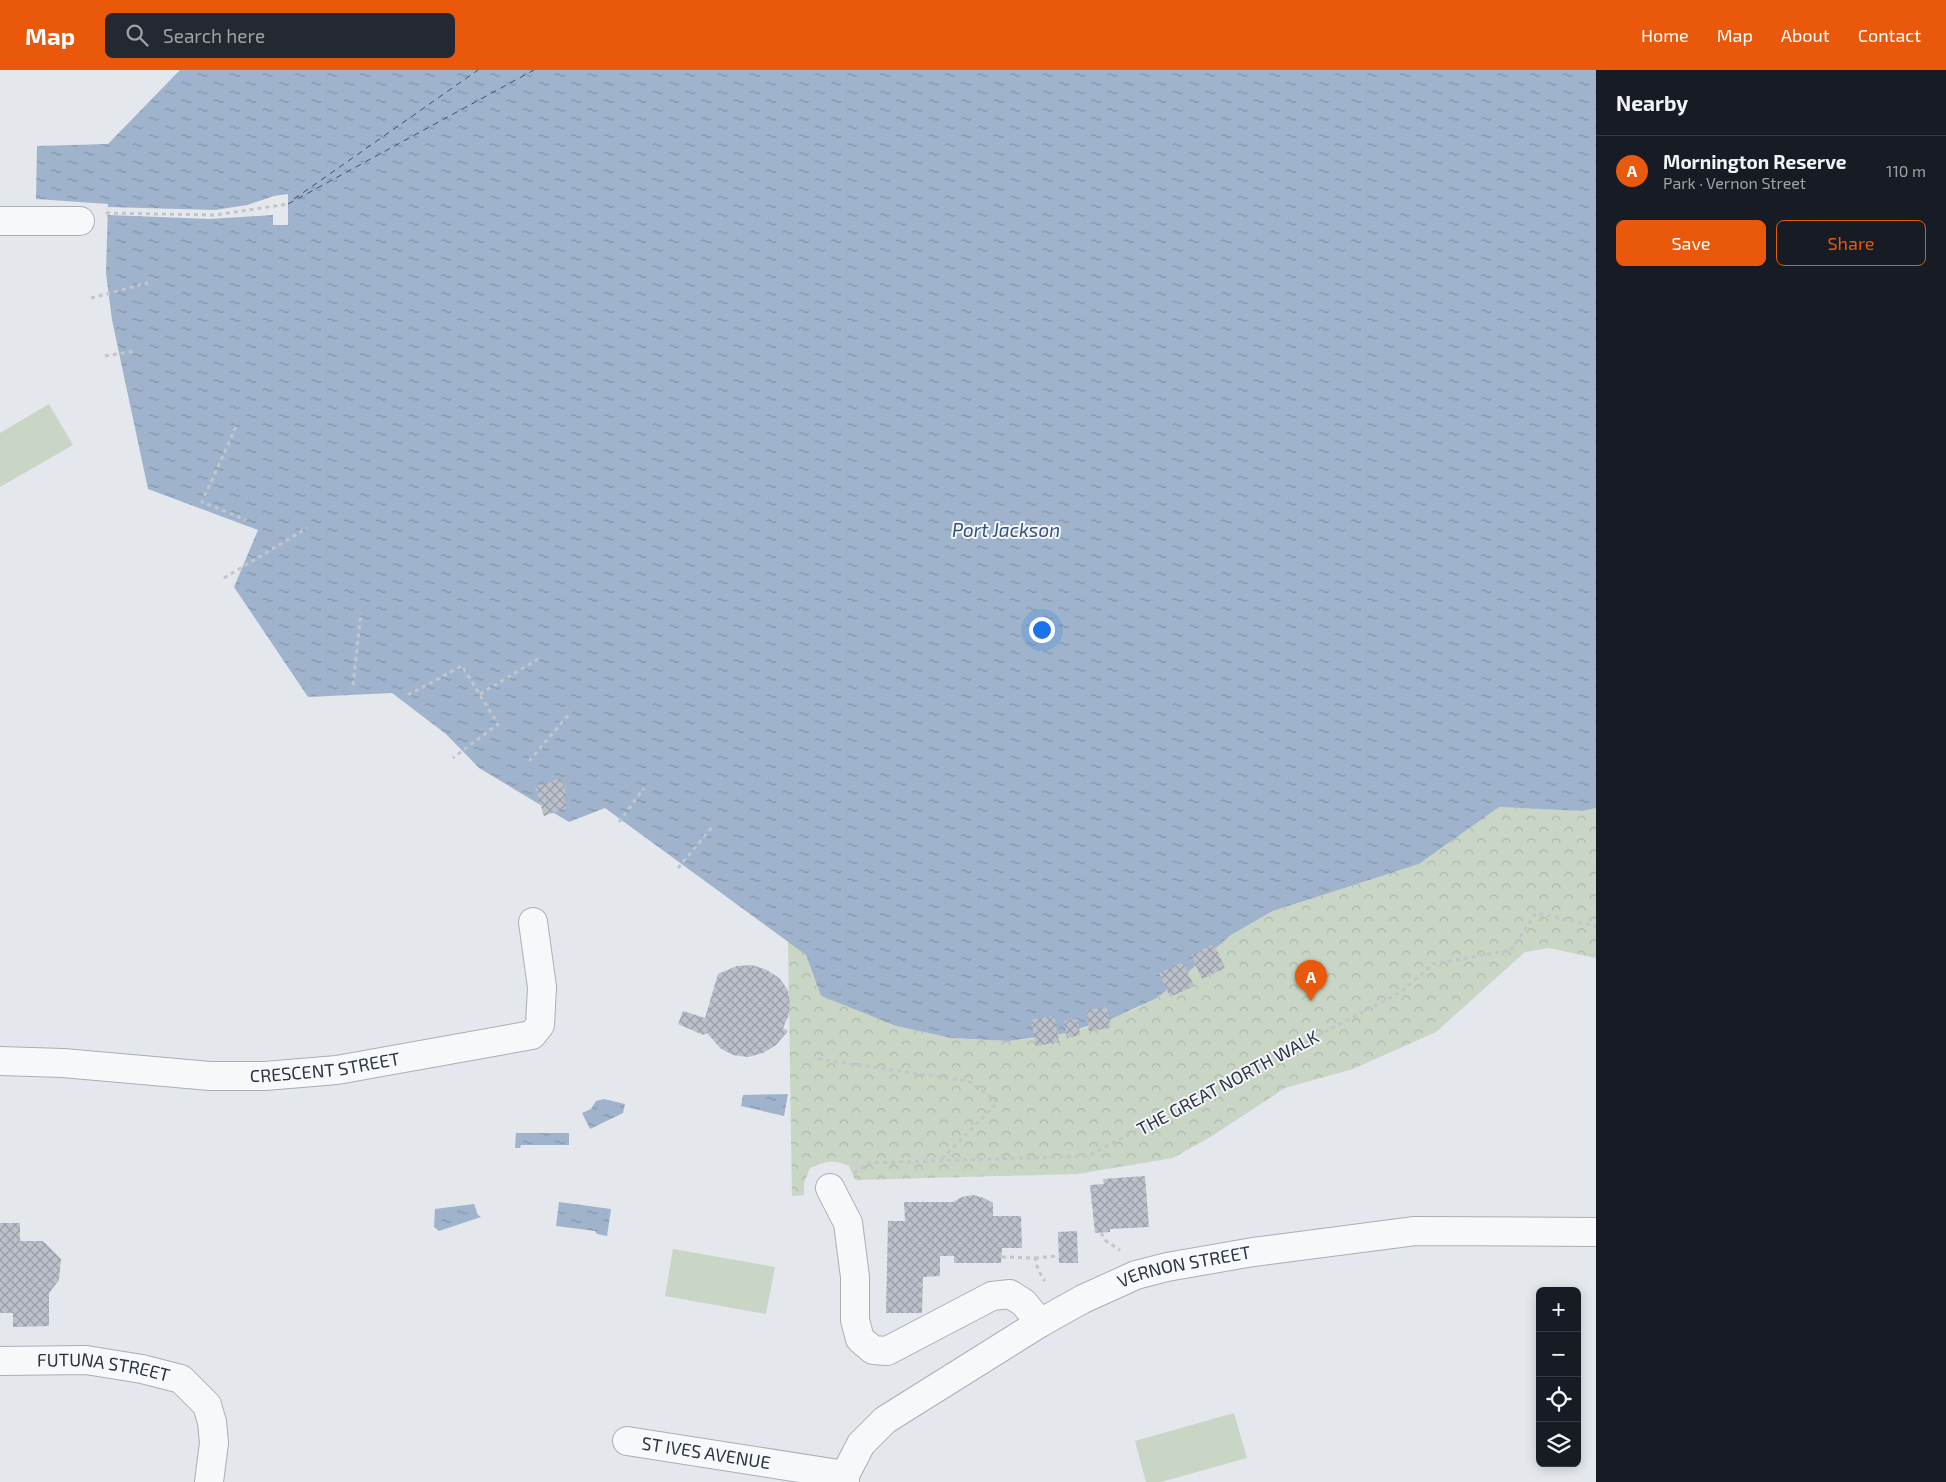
<!DOCTYPE html>
<html lang="en">
<head>
<meta charset="utf-8">
<style>
  :root { --surface:#171b24; --page:#242831; --text:#f1f3f6; --muted:#9ea1a6; --line:#363941; --accent:#ea580c }
  body { margin:0; font-family:"Exo 2",sans-serif; background:var(--page); color:var(--text) }
  .controls { position:absolute; right:15px; bottom:15px; display:grid; overflow:hidden; border-radius:8px; box-shadow:0 2px 12px #0003 }
  .controls button { width:45px; height:45px; display:grid; place-items:center; padding:0; border:0; border-bottom:1px solid var(--line); background:var(--surface); color:var(--text); font:25px sans-serif }
  .you { position:absolute; left:1041px; top:559px; width:18px; height:18px; margin:-12px; border:4px solid #fff; border-radius:50%; background:#1a73e8; box-shadow:0 0 0 8px #1a73e833 }
  .badge { display:grid; place-items:center; width:32px; height:32px; border-radius:50%; background:var(--accent); color:#fff; font-size:16px; font-weight:700 }
  .pin { position:absolute; translate:-50% -41px; filter:drop-shadow(0 1px 2px #0008) }
  .pin::after { content:''; position:absolute; top:26px; width:18px; height:15px; background:inherit; clip-path:polygon(0 0,100% 0,50% 100%) }
  .list { margin:0; padding:0; list-style:none }
  h2 { display:flex; justify-content:space-between; align-items:center; height:65px; margin:0; padding:0 20px; font-size:21px }
  h2 small { font-size:16px; font-weight:400; color:var(--muted) }
  .list li { display:grid; grid-template-columns:32px 1fr auto; gap:15px; align-items:center; box-sizing:border-box; height:70px; padding:0 20px; border-top:1px solid var(--line) }
  .list b { display:block; font-size:19px; white-space:nowrap }
  .list p { margin:0; font-size:16px; white-space:nowrap; color:var(--muted) }
  .list em { font-size:16px; font-style:normal; color:var(--muted) }
  .actions { display:flex; gap:10px; padding:15px 20px }
  .actions a { flex:1; padding:11px 0; border:1px solid var(--accent); border-radius:8px; text-align:center; font-size:18px; color:var(--accent) }
  .actions .main { background:var(--accent); color:#fff }
  .icon { flex:none; width:28px; height:28px; fill:none; stroke:currentColor; stroke-width:2; stroke-linecap:round; stroke-linejoin:round }
  .map { position:relative; flex:none; width:1596px; height:1412px; overflow:hidden }
  header { display:flex; align-items:center; gap:30px; box-sizing:border-box; height:70px; padding:0 25px; background:var(--accent); color:#fff }
  header strong { font-size:24px }
  nav { display:flex; gap:28px; margin-inline-start:auto; font-size:18px }
  .search { width:350px; height:45px; background:var(--page); display:flex; align-items:center; gap:12px; box-sizing:border-box; padding:0 18px; border-radius:8px; color:var(--muted); font-size:19px }
  main { display:flex }
  aside { flex:1; background:var(--surface) }
  .map>svg:first-child { display:block }
</style>
</head>
<body>
<header>
<strong>Map</strong>
<div class="search"><svg class="icon" aria-label="search" viewBox="0 0 24 24"><circle cx="10" cy="10" r="6"/><path d="M15 15l6 6"/></svg>Search here</div>
<nav><a>Home</a><a>Map</a><a>About</a><a>Contact</a></nav>
</header>
<main>
<div class="map">
<svg width="1596" height="1412" viewBox="0 0 1596 1412">
  <defs>
    <pattern id="forest-crowns" width="20" height="18" patternUnits="userSpaceOnUse" patternTransform="scale(1.25)"><rect width="20" height="18" fill="#c9d6c5"/><path d="M2 6a3 3 0 1 1 6 0M12 15a3 3 0 1 1 6 0" fill="none" stroke="#adb8ab"/></pattern>
    <pattern id="water-ripples" width="26" height="14" patternUnits="userSpaceOnUse" patternTransform="scale(1.25)"><rect width="26" height="14" fill="#9fb4cc"/><path d="M2 4q2-2 4 0t4 0M15 11q2-2 4 0t4 0" fill="none" stroke="#8293a7"/></pattern>
    <pattern id="building-cross-hatch" width="8" height="8" patternUnits="userSpaceOnUse" patternTransform="scale(1.25)"><rect width="8" height="8" fill="#bbc0ca"/><path d="M0 0l8 8M0 8l8-8" fill="none" stroke="#989da6"/></pattern>
  </defs>
  <rect width="100%" height="100%" fill="#e4e7ec"/>
  <g fill="#c9d6c5">
    <polygon points="49,334 73,375 0,417 0,363"/>
    <polygon points="673,1179 775,1197 766,1244 665,1226"/>
    <polygon points="1234,1343 1247,1388 1161,1412 1146,1412 1135,1371"/>
  </g>
  <path fill="url(#forest-crowns)" d="M1499 737 1583 741 1596 738V888L1549 878 1525 882 1436 962 1353 999 1285 1018 1212 1066 1173 1088 1077 1104 855 1110 849 1096C834 1089 825 1091 810 1098L804 1113V1125L792 1126 788 871 806 885 821 926 896 956 951 968 1009 971 1037 968 1086 958 1133 940 1155 929 1171 917 1231 865 1264 846 1273 841 1419 794Z"/>
  <g fill="url(#water-ripples)">
    <polygon points="180,0 1596,0 1596,738 1583,741 1499,737 1419,794 1273,841 1231,865 1171,917 1155,929 1109,950 1061,964 1009,971 951,968 896,956 821,926 806,885 605,738 569,752 479,698 446,664 392,623 308,627 234,517 258,460 148,419 112,250 106,203 108,134 36,129 37,76 108,74"/>
    <polygon points="788,1024 784,1046 741,1036 743,1025"/>
    <polygon points="604,1029 625,1034 623,1043 590,1059 582,1043 591,1039 596,1031"/>
    <polygon points="516,1063 569,1063 569,1075 521,1075 520,1078 515,1078"/>
    <polygon points="559,1132 611,1139 607,1166 597,1164 595,1161 556,1156"/>
    <polygon points="474,1134 478,1145 481,1147 439,1161 434,1157 435,1139"/>
  </g>
  <polygon fill="#e4e7ec" points="288,124 288,155 273,155 273,145 210,149 108,145 108,137 215,140 247,135 274,126"/>
  <g fill="none" stroke-linecap="round" stroke-linejoin="round">
    <g stroke="#34527a" stroke-width="1" stroke-dasharray="6 5" stroke-linecap="butt">
      <polyline points="294,129 478,0"/>
      <polyline points="288,134 534,0"/>
    </g>
  </g>
  <g fill="url(#building-cross-hatch)">
    <polygon points="561,708 567,726 563,726 567,738 544,746 535,717"/>
    <polygon points="1214,874 1225,898 1202,909 1191,885"/>
    <polygon points="1183,892 1194,916 1170,927 1159,903"/>
    <polygon points="752,895 767,900 779,908 788,920 790,935 788,947 783,958 788,961 776,975 763,983 748,987 733,985 720,978 707,963 703,965 678,954 683,941 705,948 718,904 737,896"/>
    <polygon points="1107,937 1110,958 1089,961 1086,940"/>
    <polygon points="1054,946 1059,972 1036,976 1031,950"/>
    <polygon points="1078,949 1080,965 1067,968 1064,951"/>
    <polygon points="1145,1106 1149,1157 1110,1159 1110,1162 1095,1163 1090,1115 1104,1114 1103,1109"/>
    <polygon points="973,1125 984,1128 993,1133 993,1146 1021,1146 1022,1178 1002,1178 1001,1193 954,1193 954,1186 940,1186 940,1206 923,1207 922,1243 886,1243 888,1151 905,1151 904,1132 953,1132 962,1127"/>
    <polygon points="0,1153 20,1153 20,1171 43,1171 61,1189 59,1210 49,1223 49,1256 13,1257 13,1243 0,1243"/>
    <polygon points="1077,1161 1078,1193 1059,1193 1058,1162"/>
  </g>
  <g fill="none" stroke-linecap="round" stroke-linejoin="round">
    <defs>
      <g id="street">
        <polyline points="0,151 80,151"/>
        <path id="s1" d="M0 991 63 993 210 1006H265L337 1000 532 965 540 955 542 917 533 852"/>
        <polyline points="830,1118 848,1153 855,1207 855,1250 860,1269 873,1280 887,1281 992,1226 1010,1224 1024,1233 1040,1253"/>
        <path id="s2" d="M0 1291 86 1290 142 1299 181 1309 207 1335 212 1352 214 1373 209 1412"/>
        <path id="s3" d="M627 1371 845 1405"/>
        <path id="s4" d="M845 1412V1405L861 1374 885 1350 1040 1253 1083 1229 1136 1205 1167 1197 1253 1182 1415 1161 1596 1162"/>
      </g>
    </defs>
    <use href="#street" stroke="#a9aeb7" stroke-width="30"/>
    <g stroke="#c2c5cb" stroke-width="3" stroke-dasharray="4 4" stroke-linecap="butt">
      <polyline points="106,143 215,145 288,134"/>
      <polyline points="91,228 148,213"/>
      <polyline points="105,286 136,281"/>
      <polyline points="236,357 202,432 246,450"/>
      <polyline points="224,508 307,458"/>
      <polyline points="353,615 361,543"/>
      <polyline points="480,624 540,588"/>
      <polyline points="408,625 462,596 498,654 453,688"/>
      <polyline points="529,691 571,642"/>
      <polyline points="619,752 644,718"/>
      <polyline points="678,798 713,756"/>
      <polyline points="818,989 968,1011 998,1032 940,1091"/>
      <polyline points="854,1103 870,1093 1088,1086 1401,922 1433,894 1511,880 1536,843 1596,856"/>
      <polyline points="1101,1163 1106,1171 1120,1180"/>
      <polyline points="1002,1187 1035,1188 1038,1200 1045,1211"/>
      <polyline points="1035,1188 1058,1186"/>
    </g>
    <use href="#street" stroke="#f7f8fa" stroke-width="28"/>
  </g>
  <g text-anchor="middle" stroke-width="4" stroke-linejoin="round" paint-order="stroke">
    <g font-size="18" fill="#2b3445" stroke="#f4f6f9">
      <text dy="6" stroke="none"><textPath href="#s1" startOffset="326">CRESCENT STREET</textPath></text>
      <text transform="translate(1228 1013) rotate(-28)" y="6">THE GREAT NORTH WALK</text>
      <text dy="6" stroke="none"><textPath href="#s4" startOffset="415">VERNON STREET</textPath></text>
      <text dy="6" stroke="none"><textPath href="#s2" startOffset="104">FUTUNA STREET</textPath></text>
      <text dy="6" stroke="none"><textPath href="#s3" startOffset="80">ST IVES AVENUE</textPath></text>
    </g>
    <g font-size="19" font-style="italic" fill="#34527a" stroke="#f4f6f9">
      <text x="1006" y="467">Port Jackson</text>
    </g>
  </g>
</svg>
<div class="controls">
<button>+</button>
<button>−</button>
<button><svg class="icon" aria-label="locate" viewBox="0 0 24 24"><circle cx="12" cy="12" r="6"/><path d="M12 2v4M12 18v4M2 12h4M18 12h4"/></svg></button>
<button><svg class="icon" aria-label="layers" viewBox="0 0 24 24"><path d="M12 4l9 5-9 5-9-5zM3 14l9 5 9-5"/></svg></button>
</div>
<div class="you"></div>
<div class="pin badge" style="left:1311px;top:931px">A</div>
</div>
<aside>
<h2>Nearby<small></small></h2>
<ul class="list">
<li><span class="badge">A</span><div><b>Mornington Reserve</b><p>Park · Vernon Street</p></div><em>110 m</em></li>
</ul>
<div class="actions"><a class="main">Save</a><a>Share</a></div>
</aside>
</main>
</body>
</html>
